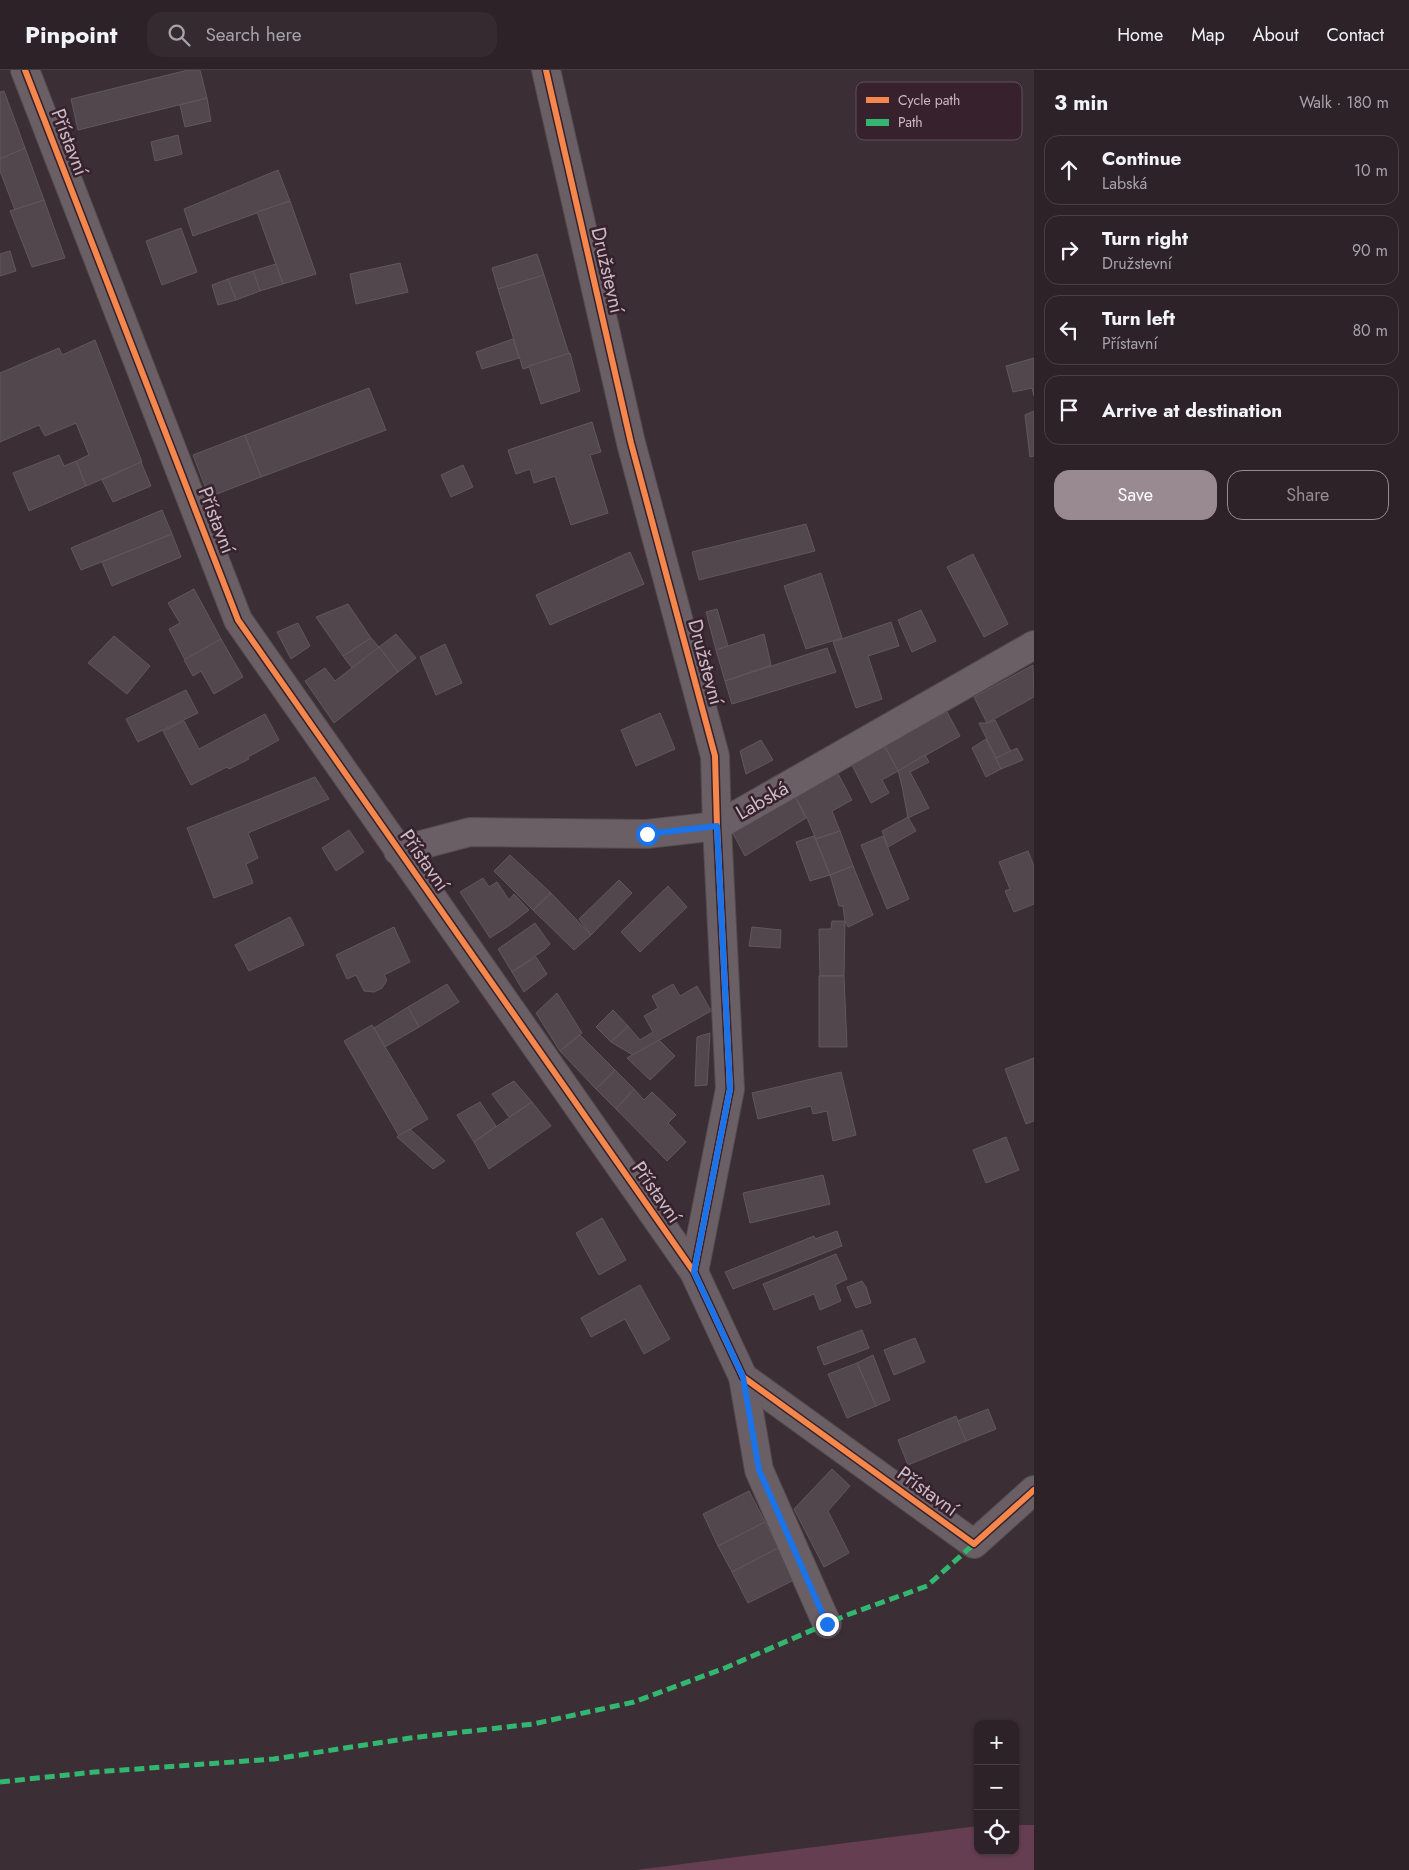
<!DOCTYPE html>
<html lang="en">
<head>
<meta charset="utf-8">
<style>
  :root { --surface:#2c2228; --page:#342a30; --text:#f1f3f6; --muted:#a6a4a8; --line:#483f45; --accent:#998991 }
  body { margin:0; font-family:Jost,sans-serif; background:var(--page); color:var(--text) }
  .controls { position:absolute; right:15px; bottom:15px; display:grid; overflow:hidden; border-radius:10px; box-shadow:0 1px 4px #0004 }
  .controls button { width:45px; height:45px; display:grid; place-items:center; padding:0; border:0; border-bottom:1px solid var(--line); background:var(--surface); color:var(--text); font:25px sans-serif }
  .stop { position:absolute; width:15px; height:15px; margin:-11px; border:4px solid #1a73e8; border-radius:50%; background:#fff }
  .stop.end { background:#1a73e8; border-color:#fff; box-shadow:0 1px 5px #0008 }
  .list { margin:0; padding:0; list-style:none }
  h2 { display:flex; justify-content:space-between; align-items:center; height:65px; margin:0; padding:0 20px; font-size:21px }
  h2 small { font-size:16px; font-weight:400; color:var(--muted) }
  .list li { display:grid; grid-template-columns:32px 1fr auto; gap:15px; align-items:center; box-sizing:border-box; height:70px; margin:0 10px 10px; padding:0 10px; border:1px solid var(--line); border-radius:15px }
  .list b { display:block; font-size:19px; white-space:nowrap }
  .list p { margin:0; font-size:16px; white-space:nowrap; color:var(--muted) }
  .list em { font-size:16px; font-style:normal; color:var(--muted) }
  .actions { display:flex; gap:10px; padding:15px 20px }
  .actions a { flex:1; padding:11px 0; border:1px solid var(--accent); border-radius:15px; text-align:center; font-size:18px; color:var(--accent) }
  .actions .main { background:var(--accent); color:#fff }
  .icon { flex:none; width:28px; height:28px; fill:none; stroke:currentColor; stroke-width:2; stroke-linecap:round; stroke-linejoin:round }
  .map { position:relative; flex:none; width:1034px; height:1800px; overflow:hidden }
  header { display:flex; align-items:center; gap:30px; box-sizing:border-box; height:70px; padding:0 25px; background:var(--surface); border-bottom:1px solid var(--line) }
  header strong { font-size:24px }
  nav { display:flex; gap:28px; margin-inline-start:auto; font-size:18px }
  .search { width:350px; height:45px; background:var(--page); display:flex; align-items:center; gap:12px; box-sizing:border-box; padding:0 18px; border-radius:15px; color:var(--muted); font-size:19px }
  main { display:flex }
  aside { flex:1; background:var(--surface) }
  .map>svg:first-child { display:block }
</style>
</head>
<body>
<header>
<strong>Pinpoint</strong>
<div class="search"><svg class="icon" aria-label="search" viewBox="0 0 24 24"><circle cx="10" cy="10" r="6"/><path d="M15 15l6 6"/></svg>Search here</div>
<nav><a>Home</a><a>Map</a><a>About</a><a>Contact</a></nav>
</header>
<main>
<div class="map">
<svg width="1034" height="1800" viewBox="0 0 1034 1800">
  <rect width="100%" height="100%" fill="#3b2e35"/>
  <polygon fill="#653e52" points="1015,1755 1034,1755 1034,1800 636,1800 978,1756 978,1781 1015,1781"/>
  <g fill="#52474d" stroke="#63575c">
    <polygon points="188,0 200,0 207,28 78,60 71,29"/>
    <polygon points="4,21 25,78 0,89 0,22"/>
    <polygon points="207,28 211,51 185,57 180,35"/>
    <polygon points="178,65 182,84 155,91 151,72"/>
    <polygon points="25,78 44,130 15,140 0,101 0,89"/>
    <polygon points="278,100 290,131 193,166 184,139"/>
    <polygon points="44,130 65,188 32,197 10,141"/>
    <polygon points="290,131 316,204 283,214 257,142"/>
    <polygon points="181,158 197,202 162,215 146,171"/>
    <polygon points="10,181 16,201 0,206 0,184"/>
    <polygon points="537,184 544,205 498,219 492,198"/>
    <polygon points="400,193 408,222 356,234 350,204"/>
    <polygon points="276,194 283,214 260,221 253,201"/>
    <polygon points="253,201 260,221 236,230 228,209"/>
    <polygon points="544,205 569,284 523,299 498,219"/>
    <polygon points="228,209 236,230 218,235 212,215"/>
    <polygon points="513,269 519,288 482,299 476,282"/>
    <polygon points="95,270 142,392 86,416 76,391 89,385 76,353 45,366 39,355 0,372 0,303 59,278 62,285"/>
    <polygon points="570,283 580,321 541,334 529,296"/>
    <polygon points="1034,288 1034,326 1032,318 1013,322 1006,296"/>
    <polygon points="369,318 386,360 261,407 245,365"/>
    <polygon points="1034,341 1034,386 1030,387 1025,345"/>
    <polygon points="592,352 601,382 590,385 608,443 571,455 555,406 534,413 530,399 516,404 508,380"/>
    <polygon points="245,365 261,407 209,427 193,385"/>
    <polygon points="59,385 64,396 76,391 86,416 29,441 13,403"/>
    <polygon points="141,392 151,416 113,432 102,410"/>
    <polygon points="463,395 473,417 451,427 441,405"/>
    <polygon points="162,440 172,464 81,500 71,478"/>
    <polygon points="806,454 815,481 699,510 692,482"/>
    <polygon points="172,464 181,487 112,516 102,492"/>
    <polygon points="630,482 644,514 550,555 536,525"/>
    <polygon points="973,484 1008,554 984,567 947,497"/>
    <polygon points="821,503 842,568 806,579 784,516"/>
    <polygon points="194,519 221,569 185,590 169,559 180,553 168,533"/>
    <polygon points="348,534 371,568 343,586 316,547"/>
    <polygon points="717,539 728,576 716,580 706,542"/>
    <polygon points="921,540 936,571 912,582 898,550"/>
    <polygon points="891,552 899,576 868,586 882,629 856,638 833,572"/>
    <polygon points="298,553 310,576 291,589 277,562"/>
    <polygon points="396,564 416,588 398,602 379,577"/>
    <polygon points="764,564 771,595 725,611 716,580"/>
    <polygon points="114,566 150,596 127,624 88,593"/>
    <polygon points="371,568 379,577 352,598 343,586"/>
    <polygon points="221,569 243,607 214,624 201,601 193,606 184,590"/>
    <polygon points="445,574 462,613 436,625 420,587"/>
    <polygon points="379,577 398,602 334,653 305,611 325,598 335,611"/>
    <polygon points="827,578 836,602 732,634 725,611"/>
    <polygon points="1033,595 1034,627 987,653 974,627"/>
    <polygon points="186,620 198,643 138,672 126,649"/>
    <polygon points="947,642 960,666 898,701 884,675"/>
    <polygon points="660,643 675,679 636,696 621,660"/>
    <polygon points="265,644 279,670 248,687 249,689 229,699 227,697 191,715 163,661 184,651 199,679"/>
    <polygon points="995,650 1011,682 996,688 979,653 987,653"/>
    <polygon points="986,669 1001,699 986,707 972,678"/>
    <polygon points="761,670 773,690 746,704 740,681"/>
    <polygon points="884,675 898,701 882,710 889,723 871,733 851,693"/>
    <polygon points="1017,678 1023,690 1001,699 996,688"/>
    <polygon points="925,685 929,692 910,702 929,738 908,748 902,716 898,701"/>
    <polygon points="837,702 852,730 832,741 840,761 816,769 807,748 794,725"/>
    <polygon points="315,707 329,729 248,763 258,788 246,794 253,813 214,828 187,758"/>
    <polygon points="794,725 806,748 745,786 730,758"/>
    <polygon points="908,747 916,761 888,777 882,761"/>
    <polygon points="349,760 364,782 336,801 322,778"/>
    <polygon points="840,761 853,796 830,805 816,769"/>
    <polygon points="814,766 830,805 810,811 796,772"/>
    <polygon points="883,766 909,829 887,839 861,775"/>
    <polygon points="1028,781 1034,796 1034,834 1014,842 1005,821 1010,819 999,792"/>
    <polygon points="510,785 551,823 533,840 494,801"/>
    <polygon points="853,796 873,845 848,857 845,851 843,836 839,836 830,805"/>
    <polygon points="483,808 489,817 497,812 509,830 514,824 529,840 510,855 490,868 460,822"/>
    <polygon points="619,810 632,823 591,865 579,849"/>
    <polygon points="668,816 687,837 640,882 621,862"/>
    <polygon points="551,823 591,865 574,880 533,840"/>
    <polygon points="290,847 304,875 249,901 235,875"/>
    <polygon points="832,851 845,851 844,906 820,906 819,859 831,859"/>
    <polygon points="535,853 550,874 544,880 512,902 498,879"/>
    <polygon points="394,857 410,892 384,905 387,910 382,918 374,922 364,921 356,905 347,909 336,885"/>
    <polygon points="752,857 781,860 780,878 749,876"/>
    <polygon points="536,887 547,904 524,922 512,902"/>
    <polygon points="819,906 844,906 847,977 819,977"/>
    <polygon points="447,914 459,932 419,957 408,937"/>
    <polygon points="673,914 680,926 697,916 711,941 633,985 611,972 628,956 640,970 653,962 644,946 658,938 652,926"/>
    <polygon points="557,923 582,963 560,981 536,943"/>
    <polygon points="408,937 419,957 385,977 374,958"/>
    <polygon points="613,940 628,956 611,972 596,957"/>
    <polygon points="372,955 428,1049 399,1066 344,971"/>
    <polygon points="710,963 707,1015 695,1016 697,967"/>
    <polygon points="580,965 615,1000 596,1019 560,981"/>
    <polygon points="659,970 675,986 650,1010 627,988"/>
    <polygon points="1034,988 1034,1051 1026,1054 1005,999"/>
    <polygon points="615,1000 634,1019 616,1039 596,1019"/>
    <polygon points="841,1002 856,1065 833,1071 827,1041 813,1044 811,1036 758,1049 752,1023"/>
    <polygon points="514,1011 532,1032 509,1047 492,1024"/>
    <polygon points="634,1019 644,1030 652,1022 676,1045 668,1053 686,1072 667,1091 616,1039"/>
    <polygon points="480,1032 496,1056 474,1072 457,1045"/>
    <polygon points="532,1032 551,1056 489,1099 474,1072"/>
    <polygon points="410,1059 445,1091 433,1099 397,1067"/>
    <polygon points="1006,1067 1019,1100 986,1113 973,1080"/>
    <polygon points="823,1105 830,1134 750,1153 743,1123"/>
    <polygon points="602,1148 626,1190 599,1205 576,1163"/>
    <polygon points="837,1161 842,1176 733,1219 725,1202 814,1166 815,1169"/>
    <polygon points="836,1184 847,1209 835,1215 841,1231 820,1240 814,1224 774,1240 763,1214"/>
    <polygon points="862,1211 866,1217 871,1233 856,1238 847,1217"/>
    <polygon points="640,1215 670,1269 644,1284 625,1249 591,1267 581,1248"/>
    <polygon points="862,1260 869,1278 824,1295 817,1277"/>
    <polygon points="915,1268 925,1292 894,1305 884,1280"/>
    <polygon points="873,1285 890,1330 876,1336 857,1293"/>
    <polygon points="857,1293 876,1336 847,1348 828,1304"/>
    <polygon points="988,1339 996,1359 966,1371 957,1351"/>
    <polygon points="956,1346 966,1371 908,1395 898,1370"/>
    <polygon points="832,1399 850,1416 828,1441 849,1483 824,1497 794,1439"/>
    <polygon points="749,1421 765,1452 718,1476 703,1444"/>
    <polygon points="765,1452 778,1478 732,1502 718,1476"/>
    <polygon points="778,1478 794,1510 748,1533 732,1502"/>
  </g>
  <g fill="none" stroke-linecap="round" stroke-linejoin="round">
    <defs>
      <g id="minor">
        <polyline points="25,0 238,550 694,1202 743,1307 974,1474 1034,1420"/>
        <polyline points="546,0 631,373 715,686 717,756 730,1019 694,1202"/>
        <polyline points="398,781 470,762 647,764 717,756 1034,575"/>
        <polyline points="743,1307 759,1400 827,1554"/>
      </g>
    </defs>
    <use href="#minor" stroke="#544a50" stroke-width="30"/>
    <use href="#minor" stroke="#695f64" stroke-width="28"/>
    <polyline stroke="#33b770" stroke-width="5" stroke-dasharray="10 5" stroke-linecap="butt" points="0,1712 95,1702 274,1689 410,1668 533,1654 634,1632 725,1598 847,1545 927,1516 974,1474"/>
    <defs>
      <g id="cycleway">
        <polyline points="25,0 238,550 694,1202 743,1307 974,1474 1034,1420"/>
        <polyline points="546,0 631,373 715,686 717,756 730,1019 694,1202"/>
      </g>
    </defs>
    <use href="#cycleway" stroke="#36212c" stroke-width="9"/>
    <use href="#cycleway" stroke="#f5874c" stroke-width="6"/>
  </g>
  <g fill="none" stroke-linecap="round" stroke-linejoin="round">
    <polyline stroke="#1a73e8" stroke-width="6" points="647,764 717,756 730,1019 694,1202 743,1307 759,1400 827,1554"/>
  </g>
  <g text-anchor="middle" stroke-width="5" stroke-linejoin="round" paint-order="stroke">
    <g font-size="20" fill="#cbbac2" stroke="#36212c">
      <text transform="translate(70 72) rotate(69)" y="7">Přístavní</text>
      <text transform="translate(608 200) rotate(77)" y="7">Družstevní</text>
      <text transform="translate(217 450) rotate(69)" y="7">Přístavní</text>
      <text transform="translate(706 592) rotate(75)" y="7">Družstevní</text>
      <text transform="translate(762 730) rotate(-30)" y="7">Labská</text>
      <text transform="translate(425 790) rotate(55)" y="7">Přístavní</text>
      <text transform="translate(657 1122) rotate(55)" y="7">Přístavní</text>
      <text transform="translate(928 1421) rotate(36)" y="7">Přístavní</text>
    </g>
  </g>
  <rect x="856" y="12" width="166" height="58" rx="8" fill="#36212c" stroke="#634f59" stroke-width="1"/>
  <rect x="866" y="27" width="23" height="6" fill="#f5874c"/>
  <rect x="866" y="49" width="23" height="7" fill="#33b770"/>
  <g font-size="14" fill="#cbbac2">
    <text x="898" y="35">Cycle path</text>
    <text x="898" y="57">Path</text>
  </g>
</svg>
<div class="controls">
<button>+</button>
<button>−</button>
<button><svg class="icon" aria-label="locate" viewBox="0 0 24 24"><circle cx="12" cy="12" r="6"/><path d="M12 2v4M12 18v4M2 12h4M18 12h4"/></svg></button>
</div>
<div class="stop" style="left:647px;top:764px"></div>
<div class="stop end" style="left:827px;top:1554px"></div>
</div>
<aside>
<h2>3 min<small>Walk · 180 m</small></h2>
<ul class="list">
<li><svg class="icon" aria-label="ahead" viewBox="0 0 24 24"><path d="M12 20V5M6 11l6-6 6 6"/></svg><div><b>Continue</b><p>Labská</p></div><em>10 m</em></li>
<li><svg class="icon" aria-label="right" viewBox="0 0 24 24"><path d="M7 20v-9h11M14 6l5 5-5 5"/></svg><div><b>Turn right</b><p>Družstevní</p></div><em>90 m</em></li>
<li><svg class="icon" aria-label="left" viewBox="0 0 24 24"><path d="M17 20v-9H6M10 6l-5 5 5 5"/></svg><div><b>Turn left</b><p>Přístavní</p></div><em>80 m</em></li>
<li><svg class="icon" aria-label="arrive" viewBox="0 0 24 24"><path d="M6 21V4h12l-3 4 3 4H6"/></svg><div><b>Arrive at destination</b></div></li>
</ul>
<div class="actions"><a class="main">Save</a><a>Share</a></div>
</aside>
</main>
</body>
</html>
